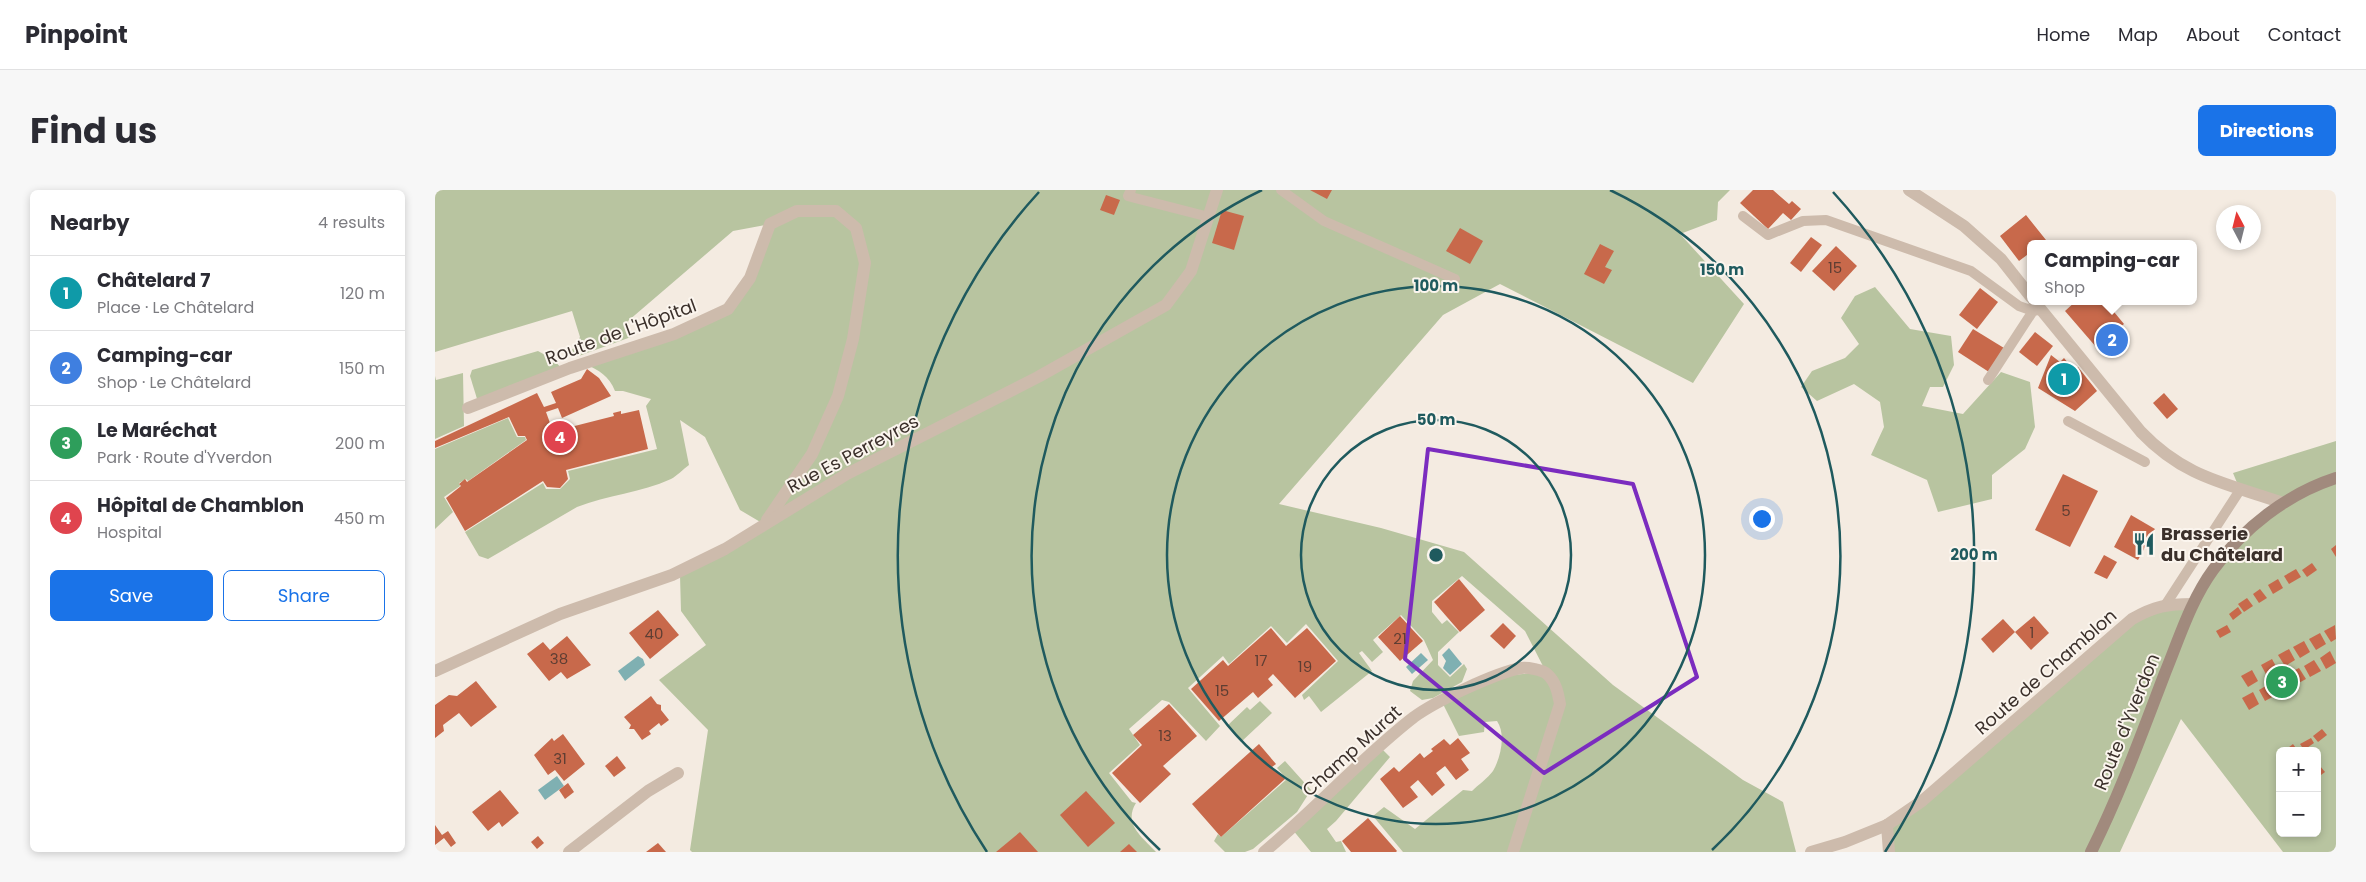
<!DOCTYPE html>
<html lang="en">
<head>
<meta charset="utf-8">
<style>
  :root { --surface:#fff; --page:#f7f7f7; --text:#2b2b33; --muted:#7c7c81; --line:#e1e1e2; --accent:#1a73e8 }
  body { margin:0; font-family:Poppins,sans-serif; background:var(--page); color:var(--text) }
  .controls { position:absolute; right:15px; bottom:15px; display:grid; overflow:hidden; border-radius:8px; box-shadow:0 2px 8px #0003 }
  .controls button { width:45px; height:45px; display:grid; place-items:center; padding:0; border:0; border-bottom:1px solid var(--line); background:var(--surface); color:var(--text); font:25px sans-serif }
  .compass { position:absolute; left:1781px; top:15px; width:45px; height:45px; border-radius:50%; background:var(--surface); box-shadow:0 2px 8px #0003; rotate:353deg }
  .you { position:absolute; left:1326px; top:328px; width:18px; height:18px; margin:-12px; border:4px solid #fff; border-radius:50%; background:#1a73e8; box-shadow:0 0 0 8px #1a73e833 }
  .badge { display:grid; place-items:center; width:32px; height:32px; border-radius:50%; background:var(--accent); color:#fff; font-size:16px; font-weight:700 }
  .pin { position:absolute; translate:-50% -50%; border:2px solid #fff; box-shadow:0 1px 5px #0006 }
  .popup { position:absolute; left:1592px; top:50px; width:170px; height:65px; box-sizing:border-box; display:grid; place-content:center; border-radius:8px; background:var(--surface); filter:drop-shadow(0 1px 4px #0005); font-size:16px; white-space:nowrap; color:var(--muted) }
  .popup b { font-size:19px; color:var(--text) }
  .popup::after { content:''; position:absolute; left:50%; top:100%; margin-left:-10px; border:10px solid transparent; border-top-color:var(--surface) }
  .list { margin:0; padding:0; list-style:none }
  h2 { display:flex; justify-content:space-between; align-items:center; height:65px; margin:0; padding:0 20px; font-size:21px }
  h2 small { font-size:16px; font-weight:400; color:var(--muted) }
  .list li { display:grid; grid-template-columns:32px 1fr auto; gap:15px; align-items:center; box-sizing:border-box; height:75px; padding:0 20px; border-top:1px solid var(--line) }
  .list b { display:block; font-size:19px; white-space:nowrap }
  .list p { margin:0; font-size:16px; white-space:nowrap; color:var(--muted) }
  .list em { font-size:16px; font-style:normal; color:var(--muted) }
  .actions { display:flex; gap:10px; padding:15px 20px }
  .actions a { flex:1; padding:11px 0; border:1px solid var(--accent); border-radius:8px; text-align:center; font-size:18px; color:var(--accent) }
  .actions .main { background:var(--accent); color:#fff }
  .map { position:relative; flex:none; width:1901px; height:662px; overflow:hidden; border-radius:8px }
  header { display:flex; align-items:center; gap:30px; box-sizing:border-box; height:70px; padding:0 25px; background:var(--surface); border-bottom:1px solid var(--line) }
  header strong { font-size:24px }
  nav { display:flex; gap:28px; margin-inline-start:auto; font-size:18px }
  .intro { display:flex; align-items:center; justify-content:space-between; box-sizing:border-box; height:120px; padding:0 30px }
  h1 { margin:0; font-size:35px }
  .button { padding:12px 22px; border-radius:8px; background:var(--accent); color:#fff; font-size:18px; font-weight:700 }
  main { display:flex; gap:30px; padding:0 30px }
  aside { flex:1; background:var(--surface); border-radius:8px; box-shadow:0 2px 8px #0003 }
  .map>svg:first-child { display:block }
</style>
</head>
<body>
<header>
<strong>Pinpoint</strong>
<nav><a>Home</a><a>Map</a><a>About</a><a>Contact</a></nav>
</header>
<div class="intro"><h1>Find us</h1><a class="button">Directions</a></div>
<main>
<aside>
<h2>Nearby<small>4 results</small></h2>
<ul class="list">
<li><span class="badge" style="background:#0f9aa8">1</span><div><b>Châtelard 7</b><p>Place · Le Châtelard</p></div><em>120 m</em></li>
<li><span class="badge" style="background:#3f7fe0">2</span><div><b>Camping-car</b><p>Shop · Le Châtelard</p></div><em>150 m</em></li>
<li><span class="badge" style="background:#2e9e5b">3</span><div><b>Le Maréchat</b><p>Park · Route d'Yverdon</p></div><em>200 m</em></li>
<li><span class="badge" style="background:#e0444e">4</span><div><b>Hôpital de Chamblon</b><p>Hospital</p></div><em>450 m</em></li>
</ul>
<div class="actions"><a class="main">Save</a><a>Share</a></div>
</aside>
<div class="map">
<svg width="1901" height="662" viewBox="0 0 1901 662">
  <rect width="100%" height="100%" fill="#f4ebe1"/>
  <g fill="#b8c4a0" fill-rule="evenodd">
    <path d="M0 0H1295L1283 12 1282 30 1245 44 1309 114 1258 193 1065 94 1008 125 844 314 946 338 1029 362 1178 495 1308 590 1348 612 1361 662H968L938 626 949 617 980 639 1028 600 1037 601C1043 595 1053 588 1058 581 1066 567 1071 544 1062 531L1050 532 1049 542 1024 546 1007 512 1063 486 1111 482 1090 441 1027 386 997 411V422L1007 434 1012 430 1024 442 1003 462V475L1015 487 1029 474 1032 479 1027 492 998 508 987 510 975 501 978 491 998 470 989 450 966 425 938 450 948 462 937 472 927 461 924 463 937 481 886 522 874 506 869 510 867 505 903 471 871 434 852 453 836 436 794 474 788 466 753 498 785 536 771 551 734 512 727 510 694 539 705 555 674 583 697 612 701 613C688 634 707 647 721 662H257L255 660 273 540 224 490 271 455 246 421 245 385 327 333 305 320 270 247 245 230 254 275C248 279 242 286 236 289 206 303 172 305 142 317L53 369 44 366 30 342 108 293 111 299H125L135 289 133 281 222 259 211 216 216 209 188 201H180C174 186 164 180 150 174L294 120 335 34 298 41 193 131 196 147 141 167 137 160 145 147 137 121 0 162Z"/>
    <polygon points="1440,97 1475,139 1516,146 1519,175 1508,197 1495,197 1487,216 1528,224 1566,182 1595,192 1600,237 1590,259 1557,285 1557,309 1503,322 1492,290 1436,265 1449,237 1445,212 1419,194 1382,211 1366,197 1377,181 1410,168 1424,154 1406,128 1420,106"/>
    <polygon points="103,161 119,170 127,179 43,212 35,186 37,180"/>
    <polygon points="28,183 29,236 0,249 0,186 1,190"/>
    <polygon points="73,228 82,247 90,247 91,250 33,291 31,289 24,293 25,296 9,307 18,322 0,339 0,259"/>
    <path d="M1901 251V662H1848L1746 529 1685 662H1454L1452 635 1697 429 1758 414 1777 381 1848 313 1805 300 1798 283ZM1845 561H1882V643H1845Z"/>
    <polygon points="825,511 837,523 806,552 792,536 812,517 815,520"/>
    <polygon points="944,556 955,567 901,631 892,639 901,652 906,651 911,662 876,662 857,639"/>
    <polygon points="850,571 876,600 862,622 818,659 810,662 790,662 779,651 783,644 786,647 852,589 842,578"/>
  </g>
  <g fill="#7fb0b2">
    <polygon points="1014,458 1027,474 1015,485 1008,478 1011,471 1007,465"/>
    <polygon points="986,463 993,470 977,484 971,477"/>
    <polygon points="203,466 208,469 210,475 190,491 183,481"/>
    <polygon points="122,586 129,596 110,610 103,600"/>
  </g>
  <g fill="#c8694b">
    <polygon points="875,0 897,0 892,9"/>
    <polygon points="1318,0 1338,0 1354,14 1357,11 1366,19 1356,30 1348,23 1333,39 1305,13"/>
    <polygon points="671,5 685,10 679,25 665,20"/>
    <polygon points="787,20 809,26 799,60 777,53"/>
    <polygon points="1591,25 1611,50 1606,54 1596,54 1596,62 1584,71 1565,46"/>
    <polygon points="1025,38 1048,51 1035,74 1011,61"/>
    <polygon points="1376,47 1387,55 1366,82 1355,73"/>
    <polygon points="1165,54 1179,61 1170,77 1177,80 1169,94 1149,84"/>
    <polygon points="1401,56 1422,76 1399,101 1377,81"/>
    <polygon points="1545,98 1563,112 1542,139 1524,125"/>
    <polygon points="1641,111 1670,111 1689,134 1684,138 1691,146 1668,165 1630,121"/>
    <polygon points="1538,139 1569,158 1554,182 1523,162"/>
    <polygon points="1600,142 1618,156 1602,176 1584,162"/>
    <polygon points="1616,165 1625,172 1629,168 1639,180 1643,177 1662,201 1640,221 1603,198"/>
    <polygon points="152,179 164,188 176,206 127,228 123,218 111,222 115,233 112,235 116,242 179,226 178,223 186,221 186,224 204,220 213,259 131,280 133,289 125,298 112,297 108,291 30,341 11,308 26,296 24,294 30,289 32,292 92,250 90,246 83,246 74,227 0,258 0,251 102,203 109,217 121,213 116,202 146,189"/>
    <polygon points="1729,203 1743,219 1732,229 1718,213"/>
    <polygon points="1628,284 1663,301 1635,357 1600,340"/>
    <polygon points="1696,325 1720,339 1703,370 1679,357"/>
    <polygon points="1901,355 1901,367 1896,359"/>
    <polygon points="1669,365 1682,372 1672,389 1659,383"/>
    <polygon points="1877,373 1882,380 1872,387 1867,380"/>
    <polygon points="1861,379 1866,387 1854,394 1849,386"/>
    <polygon points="1024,389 1050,420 1025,442 999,412"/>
    <polygon points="1843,389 1848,398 1838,404 1833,395"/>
    <polygon points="1825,399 1832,408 1824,413 1818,404"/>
    <polygon points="1812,408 1818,416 1809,422 1803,414"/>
    <polygon points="1803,417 1807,423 1798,430 1794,424"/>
    <polygon points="223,420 244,445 215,469 194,443"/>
    <polygon points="965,426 988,451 965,471 943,447"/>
    <polygon points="1599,426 1614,443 1596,460 1580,442"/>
    <polygon points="1568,429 1580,442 1558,463 1546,449"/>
    <polygon points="1068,433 1081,446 1069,459 1055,446"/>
    <polygon points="1792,435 1796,442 1785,448 1781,441"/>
    <polygon points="1900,435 1901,449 1896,452 1889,441"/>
    <polygon points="836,438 851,456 872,438 901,471 860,508 838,484 833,489 838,495 823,508 818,502 784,531 756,499 788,470 793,476"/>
    <polygon points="1885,443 1891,454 1881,460 1874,449"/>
    <polygon points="132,446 156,475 132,489 126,482 114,491 92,464 108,452 115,460"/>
    <polygon points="1869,451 1875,462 1865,468 1858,457"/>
    <polygon points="1854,459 1860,470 1850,476 1843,465"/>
    <polygon points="1895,461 1901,473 1891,479 1885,468"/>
    <polygon points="1837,469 1843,480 1832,486 1826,475"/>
    <polygon points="1879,470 1886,481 1875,487 1869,476"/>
    <polygon points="1864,478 1871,489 1860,495 1854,483"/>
    <polygon points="1817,480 1823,491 1813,497 1806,486"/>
    <polygon points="1848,487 1854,498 1843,504 1837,493"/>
    <polygon points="41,491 62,517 36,537 24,523 8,535 9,541 0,548 0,515 14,505 22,506"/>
    <polygon points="1834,494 1841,505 1830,511 1824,500"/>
    <polygon points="1818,502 1824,514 1814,520 1807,508"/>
    <polygon points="216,506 222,514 226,515 226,520 234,530 226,536 224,533 214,541 216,544 207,550 199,539 194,539 196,535 189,527"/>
    <polygon points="734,514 762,546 728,576 736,584 705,613 677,583 707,555 698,545"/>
    <polygon points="1887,539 1892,545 1883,552 1878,546"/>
    <polygon points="128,544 150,574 129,591 120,580 113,585 99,565 117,548 119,551"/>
    <polygon points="1023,548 1035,563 1026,569 1034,580 1021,590 1010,576 1001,583 1010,595 997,606 983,590 975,597 983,607 968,618 945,589 959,577 964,582 985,563 989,568 998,561 996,559 1009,549 1015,555"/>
    <polygon points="1876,548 1879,553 1869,560 1865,554"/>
    <polygon points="824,554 841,574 837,577 850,589 786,647 757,614"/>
    <polygon points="1858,554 1863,561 1849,561"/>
    <polygon points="182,566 191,578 179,587 170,576"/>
    <polygon points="1885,576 1890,582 1882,588 1882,578"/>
    <polygon points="133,593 139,602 130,609 124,600"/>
    <polygon points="65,600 84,623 67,637 64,632 53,641 37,622"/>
    <polygon points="651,601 680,633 653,657 625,625"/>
    <polygon points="933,628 962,661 961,662 916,662 907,651"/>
    <polygon points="0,635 7,645 13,641 21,653 16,657 9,648 0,655"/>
    <polygon points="585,642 603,662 561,662"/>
    <polygon points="103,646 109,653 102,659 96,652"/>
    <polygon points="223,653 231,662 211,662"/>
    <polygon points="694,654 702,662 685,662"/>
  </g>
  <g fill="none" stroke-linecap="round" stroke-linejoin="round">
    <g stroke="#cdbbac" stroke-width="10">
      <polyline points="696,0 693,6 700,8 774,27"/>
      <polyline points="846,0 889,31 1020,89"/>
      <polyline points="1308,26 1333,45 1368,31 1391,30 1536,81 1584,116 1598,121"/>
      <polyline points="1553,190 1598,121 1603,120"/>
      <polyline points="1633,231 1710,272"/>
      <polyline points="1731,414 1805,300"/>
    </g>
    <g stroke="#cdbbac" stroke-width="12">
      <polyline points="1474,0 1529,36 1566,69 1596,107"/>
      <path d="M1599 111 1706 242C1750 288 1791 293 1848 313"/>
      <polyline points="33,218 135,178 239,144 293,119 315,88 335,34 362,21 401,21 421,38 430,73 418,149 403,206 377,264 332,330"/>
      <polyline points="0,481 125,424 237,385 290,359 412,284 603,187 731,115 756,81 782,0"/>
      <polyline points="1452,635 1454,662"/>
      <polyline points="134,662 213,601 243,583"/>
      <path d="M829 662C881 619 926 568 979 527 1001 511 1060 483 1086 478 1092 477 1108 480 1112 484 1121 492 1123 503 1125 514L1078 662"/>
    </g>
    <path stroke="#cdbbac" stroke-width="12" d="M1376 662 1410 652 1452 635 1487 611 1697 429C1720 416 1732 414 1758 414"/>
    <path stroke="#a18a7d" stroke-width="12" d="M1656 662C1685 604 1707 543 1730 483 1744 449 1756 410 1778 380 1808 338 1852 304 1901 288"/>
  </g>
  <path fill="none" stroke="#7b2cbf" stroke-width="4" stroke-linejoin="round" d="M993 259 1198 294 1262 487 1109 583 970 469Z"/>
  <g fill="none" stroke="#1f5a5e" stroke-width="2.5">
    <circle cx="1001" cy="365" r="135"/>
    <circle cx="1001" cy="365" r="269"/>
    <path d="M725 660A404 404 0 0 1 827 0M1175 0A404 404 0 0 1 1277 660"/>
    <path d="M552 662A538 538 0 0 1 604 2M1398 2A538 538 0 0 1 1450 662"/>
  </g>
  <defs>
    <symbol id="restaurant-bare" viewBox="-9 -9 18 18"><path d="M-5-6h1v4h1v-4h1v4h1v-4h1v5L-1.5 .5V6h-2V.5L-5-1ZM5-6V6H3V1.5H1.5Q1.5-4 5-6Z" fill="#1f5a5e" stroke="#fbf5ee" stroke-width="2.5" paint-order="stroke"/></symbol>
  </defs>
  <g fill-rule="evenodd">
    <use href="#restaurant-bare" x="1693" y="338" width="32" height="32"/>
  </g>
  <g text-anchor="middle" stroke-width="4" stroke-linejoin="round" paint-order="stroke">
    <g font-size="15" fill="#5e3e33">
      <text x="1400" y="83">15</text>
      <text x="1631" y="326">5</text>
      <text x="1597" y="448">1</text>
      <text x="219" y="449">40</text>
      <text x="965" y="454">21</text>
      <text x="124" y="474">38</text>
      <text x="826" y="476">17</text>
      <text x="870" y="482">19</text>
      <text x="787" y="506">15</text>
      <text x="730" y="551">13</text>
      <text x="125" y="574">31</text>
    </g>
    <g font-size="18" fill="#3b302b" stroke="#fbf5ee">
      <text transform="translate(186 142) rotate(-20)" y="6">Route de L'Hôpital</text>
      <text transform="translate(418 264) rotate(-28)" y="6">Rue Es Perreyres</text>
      <text transform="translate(1611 482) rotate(-41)" y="6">Route de Chamblon</text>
      <text transform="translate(1692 532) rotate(-68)" y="6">Route d'Yverdon</text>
      <text transform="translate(917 561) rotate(-42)" y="6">Champ Murat</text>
    </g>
    <g font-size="18" font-weight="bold" fill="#3b302b" stroke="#fbf5ee" text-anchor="start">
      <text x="1726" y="350">Brasserie<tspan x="1726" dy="21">du Châtelard</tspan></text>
    </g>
  </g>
  <circle cx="1001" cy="365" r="8" fill="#1f5a5e" stroke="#fbf5ee" stroke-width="2.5"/>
  <g font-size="15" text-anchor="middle" font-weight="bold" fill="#1f5a5e" stroke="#fbf5ee" stroke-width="4" stroke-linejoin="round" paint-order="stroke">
    <text x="1287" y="85">150 m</text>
    <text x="1001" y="101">100 m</text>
    <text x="1001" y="235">50 m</text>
    <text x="1539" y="370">200 m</text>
  </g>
</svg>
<div class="controls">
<button>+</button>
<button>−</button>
</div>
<svg class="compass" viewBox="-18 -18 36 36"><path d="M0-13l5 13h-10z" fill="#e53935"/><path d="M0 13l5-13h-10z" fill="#7c7c81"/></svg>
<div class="you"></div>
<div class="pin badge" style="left:1629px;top:189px;background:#0f9aa8">1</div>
<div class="pin badge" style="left:1677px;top:150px;background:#3f7fe0">2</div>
<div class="popup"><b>Camping-car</b>Shop</div>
<div class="pin badge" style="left:1847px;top:492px;background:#2e9e5b">3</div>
<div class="pin badge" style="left:125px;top:247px;background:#e0444e">4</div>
</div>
</main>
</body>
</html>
